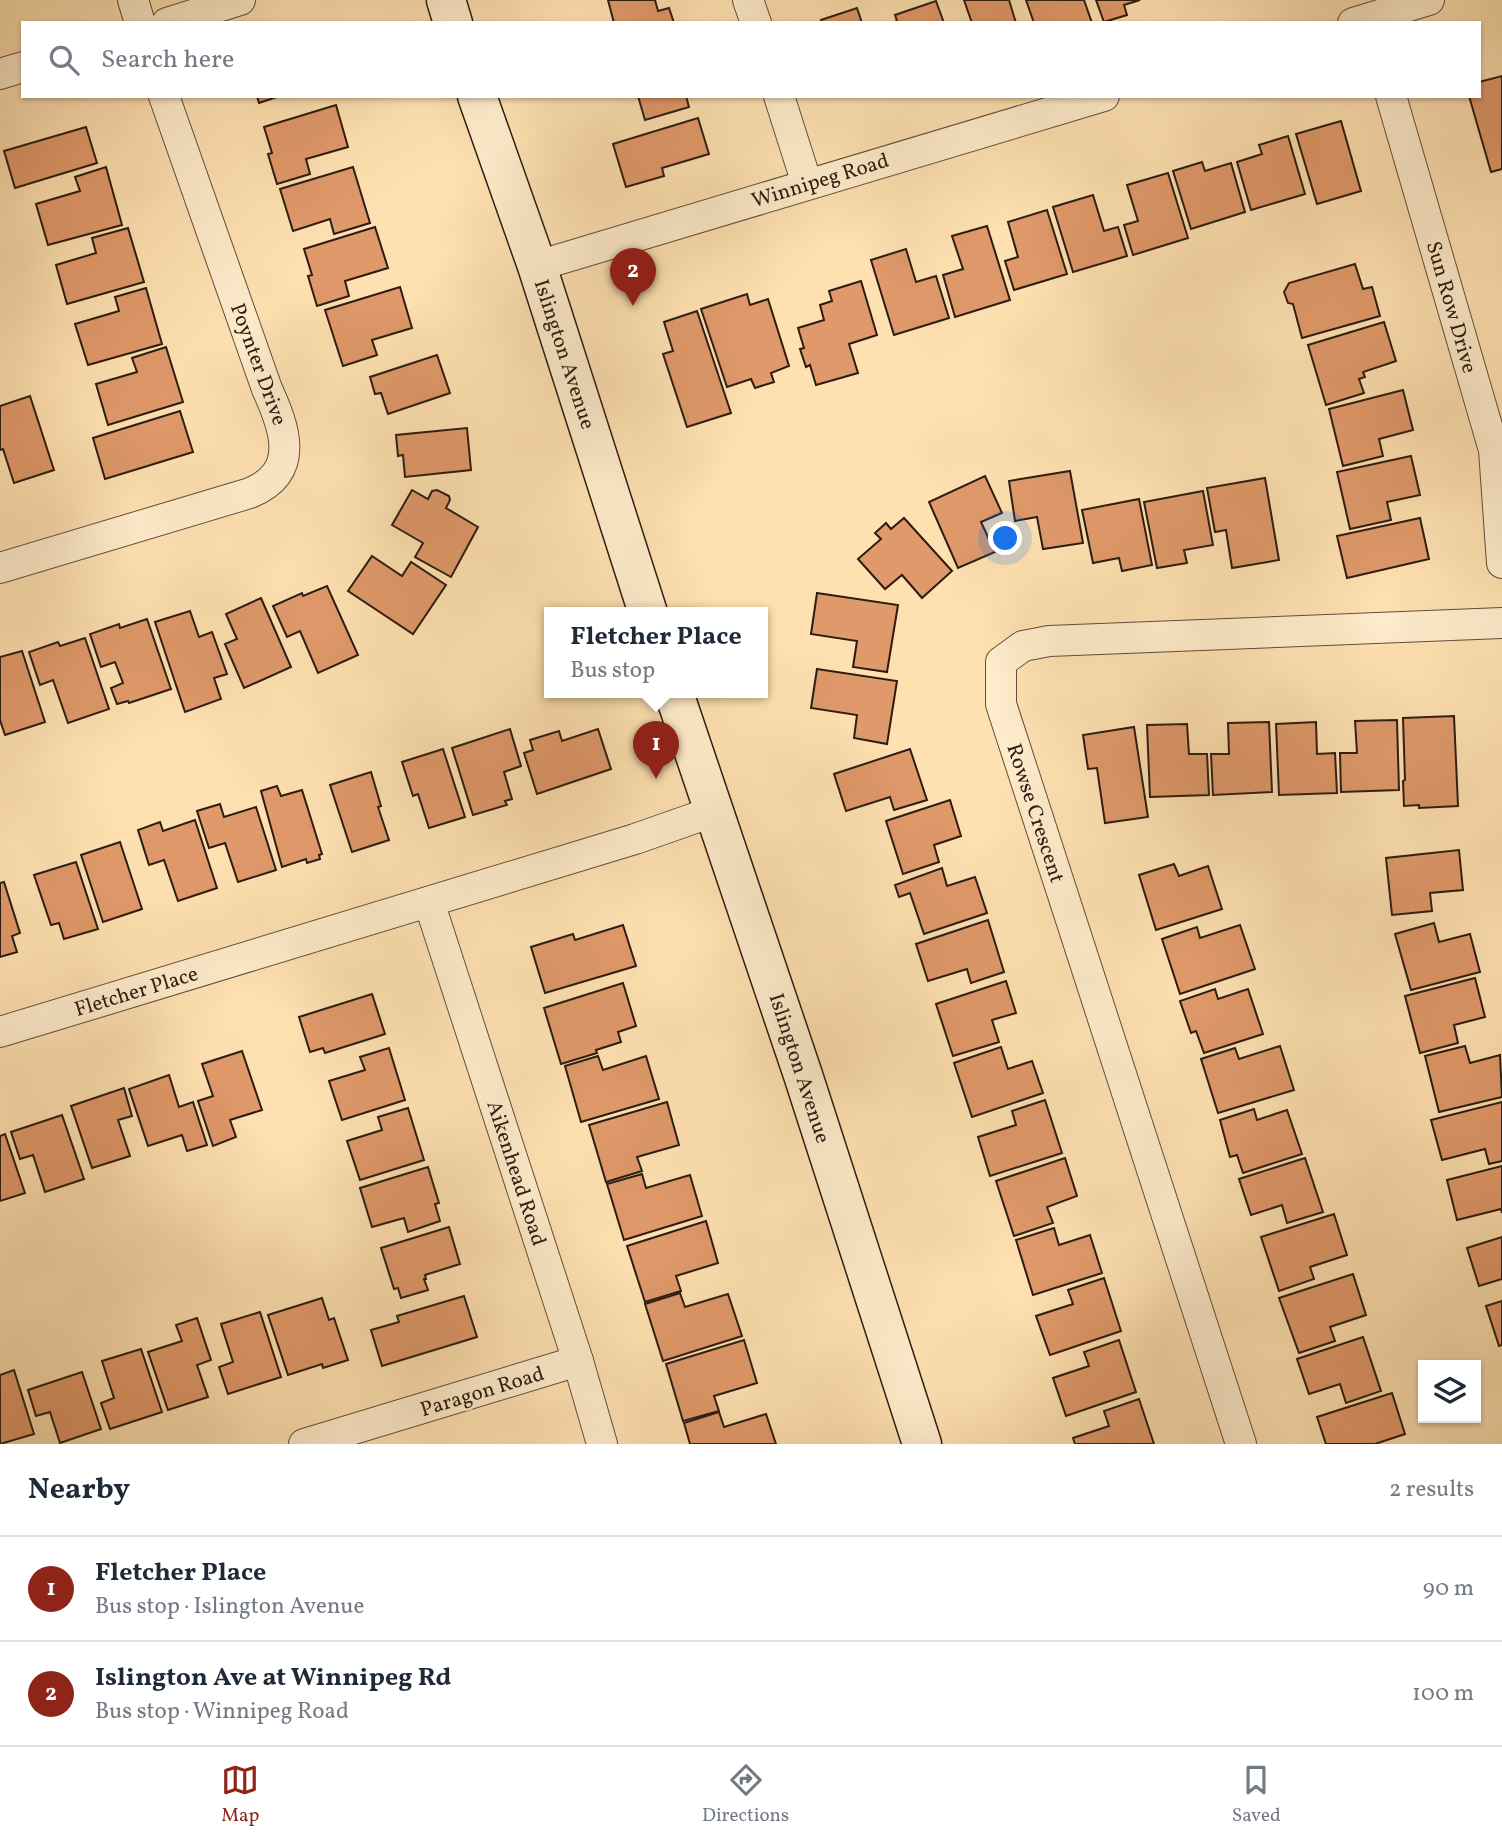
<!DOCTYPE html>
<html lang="en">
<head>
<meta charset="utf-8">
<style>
  :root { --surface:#fff; --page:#f2f2f3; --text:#1f2937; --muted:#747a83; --line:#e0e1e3; --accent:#8f2418 }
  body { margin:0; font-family:Vollkorn,serif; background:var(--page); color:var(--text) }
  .controls { position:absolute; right:21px; bottom:21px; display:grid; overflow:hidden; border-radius:0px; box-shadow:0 2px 5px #0004 }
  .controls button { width:63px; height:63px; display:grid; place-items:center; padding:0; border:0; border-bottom:2px solid var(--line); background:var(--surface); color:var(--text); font:35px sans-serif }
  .you { position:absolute; left:1006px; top:539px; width:24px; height:24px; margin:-18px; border:5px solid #fff; border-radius:50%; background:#1a73e8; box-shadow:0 0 0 10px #1a73e833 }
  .badge { display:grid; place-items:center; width:46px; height:46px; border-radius:50%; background:var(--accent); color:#fff; font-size:23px; font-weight:700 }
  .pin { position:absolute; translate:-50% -58px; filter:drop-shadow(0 2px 4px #0008) }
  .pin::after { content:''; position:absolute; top:37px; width:24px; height:21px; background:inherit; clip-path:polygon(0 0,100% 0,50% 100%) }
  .popup { position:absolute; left:544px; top:607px; width:224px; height:91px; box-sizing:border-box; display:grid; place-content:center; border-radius:0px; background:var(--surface); filter:drop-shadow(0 2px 5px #0005); font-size:23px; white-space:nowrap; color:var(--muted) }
  .popup b { font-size:26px; color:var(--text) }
  .popup::after { content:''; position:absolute; left:50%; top:100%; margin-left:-14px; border:14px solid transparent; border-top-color:var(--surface) }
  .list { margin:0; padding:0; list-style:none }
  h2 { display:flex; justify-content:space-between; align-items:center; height:91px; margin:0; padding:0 28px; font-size:30px }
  h2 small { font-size:23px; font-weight:400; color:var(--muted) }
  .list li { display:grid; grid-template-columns:46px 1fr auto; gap:21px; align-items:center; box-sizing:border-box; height:105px; padding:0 28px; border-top:2px solid var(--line) }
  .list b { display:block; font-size:26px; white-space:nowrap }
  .list p { margin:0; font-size:23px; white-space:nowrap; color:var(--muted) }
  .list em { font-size:23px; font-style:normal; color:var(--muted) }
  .icon { flex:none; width:38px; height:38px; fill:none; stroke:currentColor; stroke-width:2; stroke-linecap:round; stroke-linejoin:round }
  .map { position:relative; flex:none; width:1502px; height:1444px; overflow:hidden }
  .search { position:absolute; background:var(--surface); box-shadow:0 2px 5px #0004; left:21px; right:21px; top:21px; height:77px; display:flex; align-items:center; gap:18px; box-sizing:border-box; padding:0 24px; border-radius:0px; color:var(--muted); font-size:26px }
  .sheet { height:301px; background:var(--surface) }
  nav { display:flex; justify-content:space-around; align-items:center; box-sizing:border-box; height:98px; border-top:2px solid var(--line); background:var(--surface); font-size:19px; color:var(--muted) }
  nav a { display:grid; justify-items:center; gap:4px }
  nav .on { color:var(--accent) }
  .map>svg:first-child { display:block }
</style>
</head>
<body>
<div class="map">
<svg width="1502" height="1444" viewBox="0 0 1502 1444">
  <rect width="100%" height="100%" fill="#ffe1b1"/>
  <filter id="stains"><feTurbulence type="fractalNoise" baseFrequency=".00286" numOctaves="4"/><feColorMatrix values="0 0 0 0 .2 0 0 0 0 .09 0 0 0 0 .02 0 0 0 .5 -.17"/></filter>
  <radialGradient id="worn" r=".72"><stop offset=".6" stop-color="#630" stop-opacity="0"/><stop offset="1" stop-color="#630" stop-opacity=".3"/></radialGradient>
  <g fill="#e0996a" stroke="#2c1c12" stroke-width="2">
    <polygon points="608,0 655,0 658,11 669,8 674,23 614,23"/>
    <polygon points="964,0 1009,0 1016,23 972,23"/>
    <polygon points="1026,0 1084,0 1092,23 1034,23"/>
    <polygon points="1096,0 1140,0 1124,5 1127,15 1104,22"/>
    <polygon points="936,1 944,23 893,23 897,21 895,15"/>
    <polygon points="857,8 862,23 822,23 821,20"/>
    <polygon points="1502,76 1502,169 1491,172 1469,96 1479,96 1479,82"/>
    <polygon points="257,96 280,96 259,103"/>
    <polygon points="638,96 686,96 689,107 645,120"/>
    <polygon points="336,105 348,147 306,159 310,174 277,184 268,154 272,153 264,127"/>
    <polygon points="698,118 709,154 662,168 664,176 626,187 613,144"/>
    <polygon points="1341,121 1361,191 1317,204 1296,134"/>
    <polygon points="86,127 97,163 15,188 4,151"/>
    <polygon points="1288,136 1305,194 1251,210 1237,162 1262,154 1259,145"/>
    <polygon points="1202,162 1205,171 1231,163 1245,212 1191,229 1173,171"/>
    <polygon points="106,167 122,225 48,245 36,204 80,191 75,177"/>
    <polygon points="353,167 370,223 334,234 330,219 293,231 280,189"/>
    <polygon points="1168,173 1188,238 1133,255 1124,225 1138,221 1127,185"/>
    <polygon points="1093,195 1104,231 1118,227 1127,256 1073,272 1053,207"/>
    <polygon points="1047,210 1067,274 1014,290 1005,261 1018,257 1008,222"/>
    <polygon points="987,226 1010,300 955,317 943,275 963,269 952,236"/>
    <polygon points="375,227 388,268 345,281 349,296 317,306 308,276 312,275 304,249"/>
    <polygon points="128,228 144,282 67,304 56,265 96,253 92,238"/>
    <polygon points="906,249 916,282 936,276 949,318 894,335 871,260"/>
    <polygon points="1355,264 1363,289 1372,287 1380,316 1302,338 1293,304 1288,303 1284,292 1289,283"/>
    <polygon points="861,281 877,335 849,344 858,373 816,385 810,365 806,367 800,349 804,348 798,328 824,320 820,305 832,301 829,291"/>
    <polygon points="400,287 412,328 372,340 377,355 343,366 325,310"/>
    <polygon points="146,288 162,344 88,365 75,324 119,311 115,297"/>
    <polygon points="747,294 750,305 768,299 789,366 771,373 774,382 755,388 751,379 727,387 701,309"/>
    <polygon points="697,311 731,413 687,427 663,354 673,351 664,322"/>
    <polygon points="1384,322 1396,361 1363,372 1365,377 1359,379 1364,393 1326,405 1308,345"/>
    <polygon points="166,347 183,402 108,425 96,384 137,372 132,358"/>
    <polygon points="437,355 450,393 388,414 381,393 375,394 370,377"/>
    <polygon points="1403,390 1413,430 1379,439 1383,456 1343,466 1329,409"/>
    <polygon points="30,396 54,470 14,483 3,449 0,450 0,406"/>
    <polygon points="180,411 193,452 105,479 93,438"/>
    <polygon points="467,428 471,470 405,477 403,455 398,456 396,435"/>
    <polygon points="1411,456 1420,495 1387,502 1391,520 1350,529 1337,472"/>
    <polygon points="1070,471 1083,543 1043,549 1037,517 1015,521 1009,481"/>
    <polygon points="985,476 1002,513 981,522 995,552 958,568 929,502"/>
    <polygon points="1265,478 1279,560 1232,568 1226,530 1215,532 1207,488"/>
    <polygon points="412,490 428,499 432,491 437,490 449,496 450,500 446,508 478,527 451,577 415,557 423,543 392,525"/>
    <polygon points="1203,491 1213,545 1184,550 1187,563 1157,568 1144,502"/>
    <polygon points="1139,499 1152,565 1122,571 1119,558 1093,563 1082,510"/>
    <polygon points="904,518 952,571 922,598 902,575 885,589 858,559 881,539 875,533 886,523 891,529"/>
    <polygon points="1420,518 1429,559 1347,578 1337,536"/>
    <polygon points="372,556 402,576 411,562 446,585 413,634 348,591"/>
    <polygon points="327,586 358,655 318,673 300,631 287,637 273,606 302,593 303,596"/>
    <polygon points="817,593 898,605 887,672 853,667 857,641 811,634"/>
    <polygon points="261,598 291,667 244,688 225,644 237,639 226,614"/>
    <polygon points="190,611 199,637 212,632 227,674 214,678 221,699 185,712 155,622"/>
    <polygon points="147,619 171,689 129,703 128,701 117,704 111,688 123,683 115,662 101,667 90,634 119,624 120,628"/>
    <polygon points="85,638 109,709 68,723 53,680 40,685 29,652 58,642 60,646"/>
    <polygon points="22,651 45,722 5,735 0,720 0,657"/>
    <polygon points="817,669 897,681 887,744 854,738 857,715 811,708"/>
    <polygon points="1454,716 1458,806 1419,808 1419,805 1404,806 1403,781 1405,780 1403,718"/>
    <polygon points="1397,720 1399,790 1341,792 1340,753 1357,753 1355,721"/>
    <polygon points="1269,722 1272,792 1213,795 1211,754 1229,754 1228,723"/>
    <polygon points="1316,722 1317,754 1335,753 1337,793 1279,795 1276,724"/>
    <polygon points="1187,724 1189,754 1207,754 1209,795 1150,797 1147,725"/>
    <polygon points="1134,727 1148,817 1105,823 1097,768 1088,769 1083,735"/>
    <polygon points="510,729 521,766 504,772 512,799 505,801 507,805 473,815 452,748"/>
    <polygon points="598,729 611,769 537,794 524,753 533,750 530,740 559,731 562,741"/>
    <polygon points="443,749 465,817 429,828 418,794 413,796 402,762"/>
    <polygon points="910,749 927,800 894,810 890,797 846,811 834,774"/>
    <polygon points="371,772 381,806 378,807 389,840 352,852 330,785"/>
    <polygon points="277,786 281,796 302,790 322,854 319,855 320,859 307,863 306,859 282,867 261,791"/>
    <polygon points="950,800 961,836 934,845 939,862 903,874 886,821"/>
    <polygon points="220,804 224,817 256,807 276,870 238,882 225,843 209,848 197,811"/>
    <polygon points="195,820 217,888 178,901 164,860 149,865 138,830 160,822 163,831"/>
    <polygon points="120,842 142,909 103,922 81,855"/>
    <polygon points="1459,850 1463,890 1430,893 1432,911 1392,915 1386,858"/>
    <polygon points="76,862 98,929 64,939 59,923 51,925 34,875"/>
    <polygon points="1174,864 1179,876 1208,866 1222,909 1156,930 1139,875"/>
    <polygon points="942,868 947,886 975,877 987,913 924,934 910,893 899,897 895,885"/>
    <polygon points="4,882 20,933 12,936 17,952 0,957 0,883"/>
    <polygon points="988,920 1004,972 971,983 967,969 928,981 916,944"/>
    <polygon points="1434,923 1439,942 1470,934 1480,972 1411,990 1395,934"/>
    <polygon points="623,925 636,966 545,993 531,947 573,934 575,940"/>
    <polygon points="1240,925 1255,969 1180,994 1162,939 1197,927 1200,938"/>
    <polygon points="1475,978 1485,1017 1454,1025 1458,1043 1420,1053 1405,996"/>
    <polygon points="1006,981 1016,1013 992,1020 999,1042 953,1056 936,1004"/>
    <polygon points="623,983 636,1026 618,1032 621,1042 596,1050 597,1053 561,1064 544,1008"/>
    <polygon points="1215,989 1218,999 1248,989 1263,1034 1204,1053 1196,1031 1191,1033 1180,1001"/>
    <polygon points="372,994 385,1034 325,1053 323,1048 310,1052 299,1017"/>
    <polygon points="1280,1046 1294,1090 1218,1113 1201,1059 1235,1048 1239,1059"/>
    <polygon points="1465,1046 1470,1063 1500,1055 1502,1097 1439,1112 1425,1056"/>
    <polygon points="1001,1047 1008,1069 1032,1061 1043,1093 972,1117 954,1063"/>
    <polygon points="389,1048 405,1100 342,1120 329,1081 365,1070 360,1057"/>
    <polygon points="242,1051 262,1110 230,1120 236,1137 213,1146 198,1101 213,1096 202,1064"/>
    <polygon points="598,1056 603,1070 646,1056 659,1099 581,1122 565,1066"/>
    <polygon points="169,1075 179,1107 193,1102 207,1145 187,1151 182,1135 148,1146 129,1089"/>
    <polygon points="124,1088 132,1116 118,1120 130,1156 92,1168 71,1106"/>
    <polygon points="1045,1100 1062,1153 990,1176 978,1137 1016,1125 1012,1111"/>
    <polygon points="667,1102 679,1145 637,1157 642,1171 606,1182 589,1125"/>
    <polygon points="1502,1102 1502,1161 1489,1164 1485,1149 1442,1160 1431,1120"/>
    <polygon points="408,1108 424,1160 360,1180 347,1141 382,1130 378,1117"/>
    <polygon points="1254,1109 1257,1120 1287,1110 1302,1154 1243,1173 1237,1155 1230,1157 1220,1120"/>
    <polygon points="62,1115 84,1179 45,1192 33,1155 20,1159 11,1132"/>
    <polygon points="5,1134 25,1193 0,1201 0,1136"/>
    <polygon points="1065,1158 1077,1196 1047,1207 1053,1223 1014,1236 996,1181"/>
    <polygon points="1305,1158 1323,1212 1287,1223 1282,1205 1251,1215 1239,1179"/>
    <polygon points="1502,1166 1502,1213 1501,1209 1457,1220 1447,1180"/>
    <polygon points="428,1167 439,1203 435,1204 440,1221 408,1232 404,1218 372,1227 360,1188"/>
    <polygon points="642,1174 646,1188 690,1175 702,1216 624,1240 607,1184"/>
    <polygon points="1334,1214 1347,1255 1310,1267 1314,1279 1279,1291 1261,1237"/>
    <polygon points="706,1221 718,1263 676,1276 681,1291 645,1302 627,1246"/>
    <polygon points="449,1227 460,1264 425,1275 426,1279 424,1279 428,1290 401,1298 398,1288 394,1289 381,1248"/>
    <polygon points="1054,1228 1059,1245 1090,1235 1102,1273 1033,1295 1016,1240"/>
    <polygon points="1502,1237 1502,1279 1479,1286 1467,1248"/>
    <polygon points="1353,1274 1366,1315 1330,1327 1335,1341 1299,1353 1279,1298"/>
    <polygon points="1104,1278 1121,1331 1050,1355 1036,1316 1073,1304 1068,1290"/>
    <polygon points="680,1293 685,1307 728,1294 742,1336 663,1361 645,1304"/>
    <polygon points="464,1296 477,1337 382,1366 371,1330 399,1322 397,1316"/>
    <polygon points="322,1298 329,1320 334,1318 348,1360 323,1368 322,1364 288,1375 268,1315"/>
    <polygon points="1502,1301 1502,1345 1499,1346 1486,1306"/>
    <polygon points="260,1312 281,1377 228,1394 219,1367 233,1362 221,1324"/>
    <polygon points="197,1318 211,1360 197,1365 208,1397 168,1410 148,1352 182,1341 176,1325"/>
    <polygon points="1363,1337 1381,1391 1346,1403 1340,1384 1309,1394 1297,1359"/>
    <polygon points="744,1340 757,1383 714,1396 719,1411 683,1421 666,1364"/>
    <polygon points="1119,1340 1136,1392 1066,1416 1053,1378 1089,1366 1084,1352"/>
    <polygon points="141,1349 162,1412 110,1429 101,1403 114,1398 102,1361"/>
    <polygon points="14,1370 34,1434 0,1444 0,1375"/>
    <polygon points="82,1372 101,1429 60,1443 50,1412 36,1416 28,1390"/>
    <polygon points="1392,1393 1405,1434 1375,1444 1326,1444 1317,1417"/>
    <polygon points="1139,1399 1154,1444 1075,1444 1073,1438 1109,1426 1104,1411"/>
    <polygon points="719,1412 724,1427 766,1414 776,1444 690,1444 684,1423"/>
  </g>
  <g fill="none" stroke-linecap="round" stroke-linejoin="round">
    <defs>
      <g id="minor">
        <polyline points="133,0 140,23"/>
        <polyline points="748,0 756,23"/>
        <polyline points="167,23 240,0"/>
        <polyline points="1353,23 1429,0"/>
        <polyline points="0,74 23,67"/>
        <polyline points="779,96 807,184"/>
        <polyline points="1391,96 1494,450 1502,563"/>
        <polyline points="537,266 1104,96"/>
        <path d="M0 568 250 493C301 472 285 428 267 389L164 96"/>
        <polyline points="429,902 578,1361 602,1444"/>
        <polyline points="0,1032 635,839 712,812"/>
        <polyline points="304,1444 578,1361"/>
        <polyline points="1241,1444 1001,704 1001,662 1023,646 1049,641 1502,623"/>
      </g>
      <g id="secondary">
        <polyline points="446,0 453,23"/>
        <polyline points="477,96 537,266 648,613"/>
        <polyline points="674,693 803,1075 922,1444"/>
      </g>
    </defs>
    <use href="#minor" stroke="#614d3a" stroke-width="32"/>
    <use href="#secondary" stroke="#2c1c12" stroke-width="41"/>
    <use href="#minor" stroke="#ffeccc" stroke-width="30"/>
    <use href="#secondary" stroke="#ffeccc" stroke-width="38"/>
  </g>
  <g text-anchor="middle" stroke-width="5" stroke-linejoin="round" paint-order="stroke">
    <g font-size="21" fill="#2c1c12" stroke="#ffeccc">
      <text transform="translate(820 180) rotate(-17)" y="7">Winnipeg Road</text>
      <text transform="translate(1452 307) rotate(74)" y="7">Sun Row Drive</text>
      <text transform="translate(565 354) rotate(72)" y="7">Islington Avenue</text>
      <text transform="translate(259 364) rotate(70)" y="7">Poynter Drive</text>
      <text transform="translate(1036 813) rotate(72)" y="7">Rowse Crescent</text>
      <text transform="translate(136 991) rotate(-17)" y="7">Fletcher Place</text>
      <text transform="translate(800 1068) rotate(72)" y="7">Islington Avenue</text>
      <text transform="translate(517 1173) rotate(72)" y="7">Aikenhead Road</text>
      <text transform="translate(482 1391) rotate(-17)" y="7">Paragon Road</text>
    </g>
  </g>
  <rect width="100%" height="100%" filter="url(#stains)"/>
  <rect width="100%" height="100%" fill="url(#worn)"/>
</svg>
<div class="controls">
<button><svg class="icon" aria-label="layers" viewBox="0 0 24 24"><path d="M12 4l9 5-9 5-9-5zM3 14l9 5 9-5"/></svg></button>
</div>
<div class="you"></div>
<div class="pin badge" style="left:656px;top:779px">1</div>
<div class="popup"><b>Fletcher Place</b>Bus stop</div>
<div class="pin badge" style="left:633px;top:306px">2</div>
<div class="search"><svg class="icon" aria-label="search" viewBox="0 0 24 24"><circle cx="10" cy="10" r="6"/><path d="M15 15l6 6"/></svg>Search here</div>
</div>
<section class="sheet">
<h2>Nearby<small>2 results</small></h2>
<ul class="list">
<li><span class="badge">1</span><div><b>Fletcher Place</b><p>Bus stop · Islington Avenue</p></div><em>90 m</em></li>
<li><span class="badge">2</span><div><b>Islington Ave at Winnipeg Rd</b><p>Bus stop · Winnipeg Road</p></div><em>100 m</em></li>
</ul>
</section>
<nav>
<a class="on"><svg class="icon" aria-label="map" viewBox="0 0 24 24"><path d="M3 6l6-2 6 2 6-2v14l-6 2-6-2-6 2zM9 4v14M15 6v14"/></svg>Map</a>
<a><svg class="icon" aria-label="directions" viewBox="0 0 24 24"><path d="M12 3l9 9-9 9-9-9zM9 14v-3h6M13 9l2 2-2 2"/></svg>Directions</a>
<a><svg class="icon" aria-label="saved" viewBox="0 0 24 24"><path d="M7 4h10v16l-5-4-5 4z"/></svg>Saved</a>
</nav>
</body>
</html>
